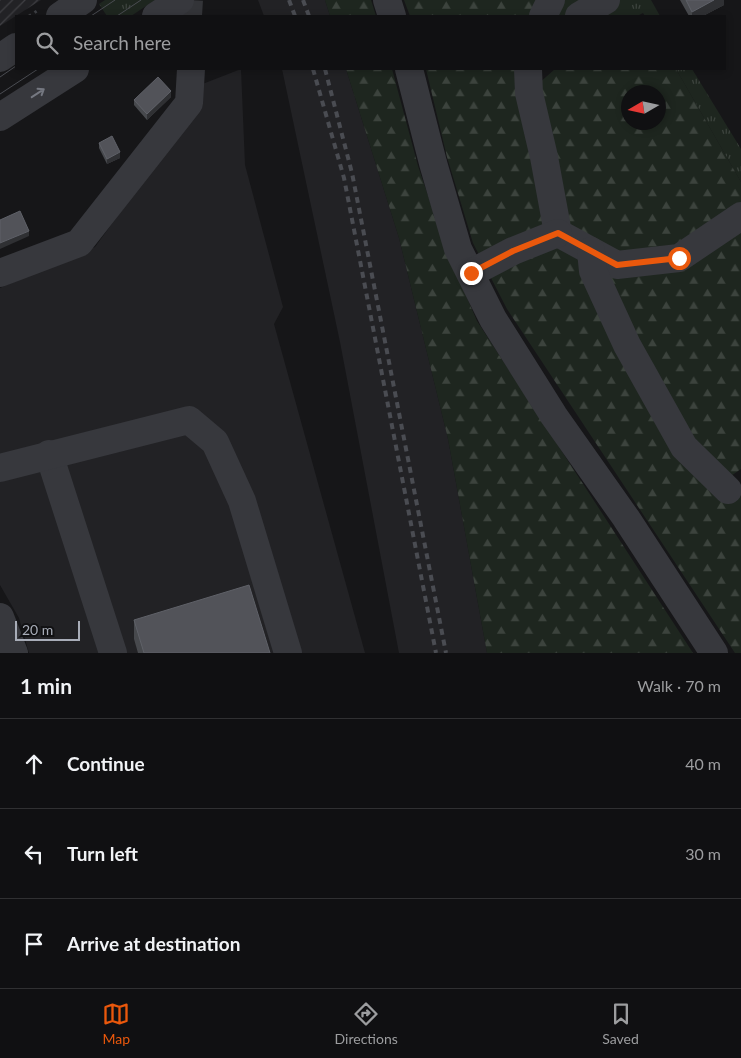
<!DOCTYPE html>
<html lang="en">
<head>
<meta charset="utf-8">
<style>
  :root { --surface:#101012; --page:#19191b; --text:#f1f3f6; --muted:#9c9d9f; --line:#303032; --accent:#ea580c }
  body { margin:0; font-family:Lato,sans-serif; background:var(--page); color:var(--text) }
  .compass { position:absolute; left:621px; top:85px; width:45px; height:45px; border-radius:50%; background:var(--surface); box-shadow:0 2px 8px #0003; rotate:261deg }
  .scale { position:absolute; left:15px; bottom:12px; width:65px; box-sizing:border-box; padding-left:5px; border:2px solid #a8adb8; border-top:0; font-size:14px; line-height:18px; white-space:nowrap; color:#a8adb8; -webkit-text-stroke:4px #111113; paint-order:stroke }
  .stop { position:absolute; width:15px; height:15px; margin:-11px; border:4px solid #ea580c; border-radius:50%; background:#fff }
  .stop.end { background:#ea580c; border-color:#fff; box-shadow:0 1px 5px #0008 }
  .list { margin:0; padding:0; list-style:none }
  h2 { display:flex; justify-content:space-between; align-items:center; height:65px; margin:0; padding:0 20px; font-size:21px }
  h2 small { font-size:16px; font-weight:400; color:var(--muted) }
  .list li { display:grid; grid-template-columns:32px 1fr auto; gap:15px; align-items:center; box-sizing:border-box; height:90px; padding:0 20px; border-top:1px solid var(--line) }
  .list b { display:block; font-size:19px; white-space:nowrap }
  .list em { font-size:16px; font-style:normal; color:var(--muted) }
  .icon { flex:none; width:28px; height:28px; fill:none; stroke:currentColor; stroke-width:2; stroke-linecap:round; stroke-linejoin:round }
  .map { position:relative; flex:none; width:741px; height:653px; overflow:hidden }
  .search { position:absolute; background:var(--surface); box-shadow:0 2px 8px #0003; left:15px; right:15px; top:15px; height:55px; display:flex; align-items:center; gap:12px; box-sizing:border-box; padding:0 18px; border-radius:0px; color:var(--muted); font-size:19px }
  .sheet { height:335px; background:var(--surface) }
  nav { display:flex; justify-content:space-around; align-items:center; box-sizing:border-box; height:70px; border-top:1px solid var(--line); background:var(--surface); font-size:14px; color:var(--muted) }
  nav a { display:grid; justify-items:center; gap:2px }
  nav .on { color:var(--accent) }
  .map>svg:first-child { display:block }
</style>
</head>
<body>
<div class="map">
<svg width="741" height="653" viewBox="0 0 741 653">
  <defs>
    <pattern id="industrial-furrows" width="10" height="10" patternUnits="userSpaceOnUse" patternTransform="scale(1.25)"><rect width="10" height="10" fill="#222225"/><path d="M-1 1l2-2M0 10L10 0M9 11l2-2" fill="none" stroke="#3f3f43"/></pattern>
    <pattern id="grass-tufts" width="24" height="20" patternUnits="userSpaceOnUse" patternTransform="scale(1.25)"><rect width="24" height="20" fill="#1e261f"/><path d="M3 7l-1-3M5 7V3M7 7l1-3M15 17l-1-3M17 17v-4M19 17l1-3" fill="none" stroke="#3c433d"/></pattern>
    <pattern id="forest-firs" width="22" height="20" patternUnits="userSpaceOnUse" patternTransform="scale(1.25)"><rect width="22" height="20" fill="#1e261f"/><path d="M5 1l3.5 6h-7zM16 11l3.5 6h-7z" fill="#3c433d"/></pattern>
  </defs>
  <rect width="100%" height="100%" fill="#161618"/>
  <g fill="#222225">
    <polygon points="258,0 325,0 330,16 264,16"/>
    <polygon points="241,69 245,165 283,307 274,324 365,653 29,653 19,618 0,585 0,288 95,247 199,104 200,85"/>
    <polygon points="282,69 346,69 399,238 448,439 487,653 399,653 340,342"/>
  </g>
  <polygon fill="url(#industrial-furrows)" points="0,0 41,0 0,26"/>
  <g fill="url(#grass-tufts)">
    <polygon points="105,0 155,0 131,16 107,16 99,4"/>
    <polygon points="551,0 651,0 660,16 645,16 643,13 637,16 543,16"/>
    <polygon points="676,69 692,69 741,149 741,182"/>
  </g>
  <g fill="url(#forest-firs)" fill-rule="evenodd">
    <polygon points="325,0 371,0 376,16 330,16"/>
    <polygon points="404,0 551,0 543,16 410,16"/>
    <polygon points="346,69 392,69 418,166 447,252 477,321 693,653 487,653 448,439 399,238"/>
    <path d="M426 69H528L529 92 555 69H676L741 182V469L728 478 741 497V653H735L507 309 473 243 447 157ZM628 92H658V122H628Z"/>
  </g>
  <g fill="none" stroke-linecap="round" stroke-linejoin="round">
    <polyline stroke="#333438" stroke-width="28" stroke-dasharray="28 14" stroke-linecap="butt" points="188,16 189,0"/>
    <polyline stroke="#3d3f44" stroke-width="3" stroke-dasharray="2.5 4" stroke-linecap="butt" points="29,16 37,11"/>
    <g stroke="#37383d" stroke-width="28">
      <polyline points="387,0 392,16"/>
      <polyline points="60,16 83,0"/>
      <polyline points="156,16 180,0"/>
      <polyline points="543,16 551,0"/>
      <polyline points="579,16 606,0"/>
      <polyline points="0,58 16,47"/>
      <polyline points="409,69 433,163 458,249 493,319 554,416 626,518 714,653"/>
      <polyline points="528,69 529,93 544,157 558,233 617,265 679,258 741,216"/>
      <polyline points="0,117 75,69"/>
      <polyline points="591,251 593,271 627,345 684,447 728,490"/>
      <polyline points="0,273 79,243 189,103 191,69"/>
      <polyline points="471,273 513,251 558,233"/>
      <polyline points="49,454 113,653"/>
      <polyline points="0,468 189,420 215,442 242,501 288,653"/>
      <polyline points="0,617 14,653"/>
    </g>
    <g stroke="#4a4c52" stroke-width="1">
      <polyline points="91,16 115,0"/>
      <polyline points="117,16 141,0"/>
      <polyline points="0,77 16,66"/>
      <polyline points="0,94 38,69"/>
    </g>
    <g stroke="#4a4c52" stroke-width="4" stroke-dasharray="6 5" stroke-linecap="butt">
      <polyline points="289,0 295,16"/>
      <polyline points="303,0 309,16"/>
      <polyline points="313,69 344,178 436,653"/>
      <polyline points="325,69 352,173 446,653"/>
    </g>
  </g>
  <g fill="#47494d">
    <polygon points="680,0 724,0 724,5 703,16 689,16"/>
    <polygon points="171,97 147,120 134,105 134,100"/>
    <polygon points="99,143 120,158 107,164 99,148"/>
    <polygon points="134,620 270,653 138,653 134,639"/>
  </g>
  <g fill="#2f3033">
    <polygon points="714,0 724,0 724,5 703,16 692,16 692,12"/>
    <polygon points="171,91 171,97 147,120 147,114"/>
    <polygon points="120,152 120,158 107,164 107,159"/>
    <polygon points="29,231 29,236 0,249 0,243"/>
  </g>
  <g fill="#525359" stroke="#5f6168">
    <polygon points="686,0 714,0 692,12"/>
    <polygon points="158,77 171,91 147,114 134,100"/>
    <polygon points="112,136 120,152 107,159 99,143"/>
    <polygon points="20,211 29,231 0,243 0,220"/>
    <polygon points="249,585 270,653 144,653 134,620"/>
  </g>
  <defs><path id="oneway-shaft" d="M-6 0H5M1.5-3L5.5 0L1.5 3" fill="none" stroke-width="1.6" stroke-linecap="round" stroke-linejoin="round" transform="scale(1.25)"/></defs>
  <use stroke="#757881" href="#oneway-shaft" transform="translate(38 93) rotate(-33)"/>
  <g fill="none" stroke-linecap="round" stroke-linejoin="round">
    <polyline stroke="#ea580c" stroke-width="6" points="471,273 513,251 558,233 617,265 679,258"/>
  </g>
</svg>
<svg class="compass" viewBox="-18 -18 36 36"><path d="M0-13l5 13h-10z" fill="#e53935"/><path d="M0 13l5-13h-10z" fill="#9c9d9f"/></svg>
<div class="scale">20 m</div>
<div class="stop" style="left:679px;top:258px"></div>
<div class="stop end" style="left:471px;top:273px"></div>
<div class="search"><svg class="icon" aria-label="search" viewBox="0 0 24 24"><circle cx="10" cy="10" r="6"/><path d="M15 15l6 6"/></svg>Search here</div>
</div>
<section class="sheet">
<h2>1 min<small>Walk · 70 m</small></h2>
<ul class="list">
<li><svg class="icon" aria-label="ahead" viewBox="0 0 24 24"><path d="M12 20V5M6 11l6-6 6 6"/></svg><div><b>Continue</b></div><em>40 m</em></li>
<li><svg class="icon" aria-label="left" viewBox="0 0 24 24"><path d="M17 20v-9H6M10 6l-5 5 5 5"/></svg><div><b>Turn left</b></div><em>30 m</em></li>
<li><svg class="icon" aria-label="arrive" viewBox="0 0 24 24"><path d="M6 21V4h12l-3 4 3 4H6"/></svg><div><b>Arrive at destination</b></div></li>
</ul>
</section>
<nav>
<a class="on"><svg class="icon" aria-label="map" viewBox="0 0 24 24"><path d="M3 6l6-2 6 2 6-2v14l-6 2-6-2-6 2zM9 4v14M15 6v14"/></svg>Map</a>
<a><svg class="icon" aria-label="directions" viewBox="0 0 24 24"><path d="M12 3l9 9-9 9-9-9zM9 14v-3h6M13 9l2 2-2 2"/></svg>Directions</a>
<a><svg class="icon" aria-label="saved" viewBox="0 0 24 24"><path d="M7 4h10v16l-5-4-5 4z"/></svg>Saved</a>
</nav>
</body>
</html>
